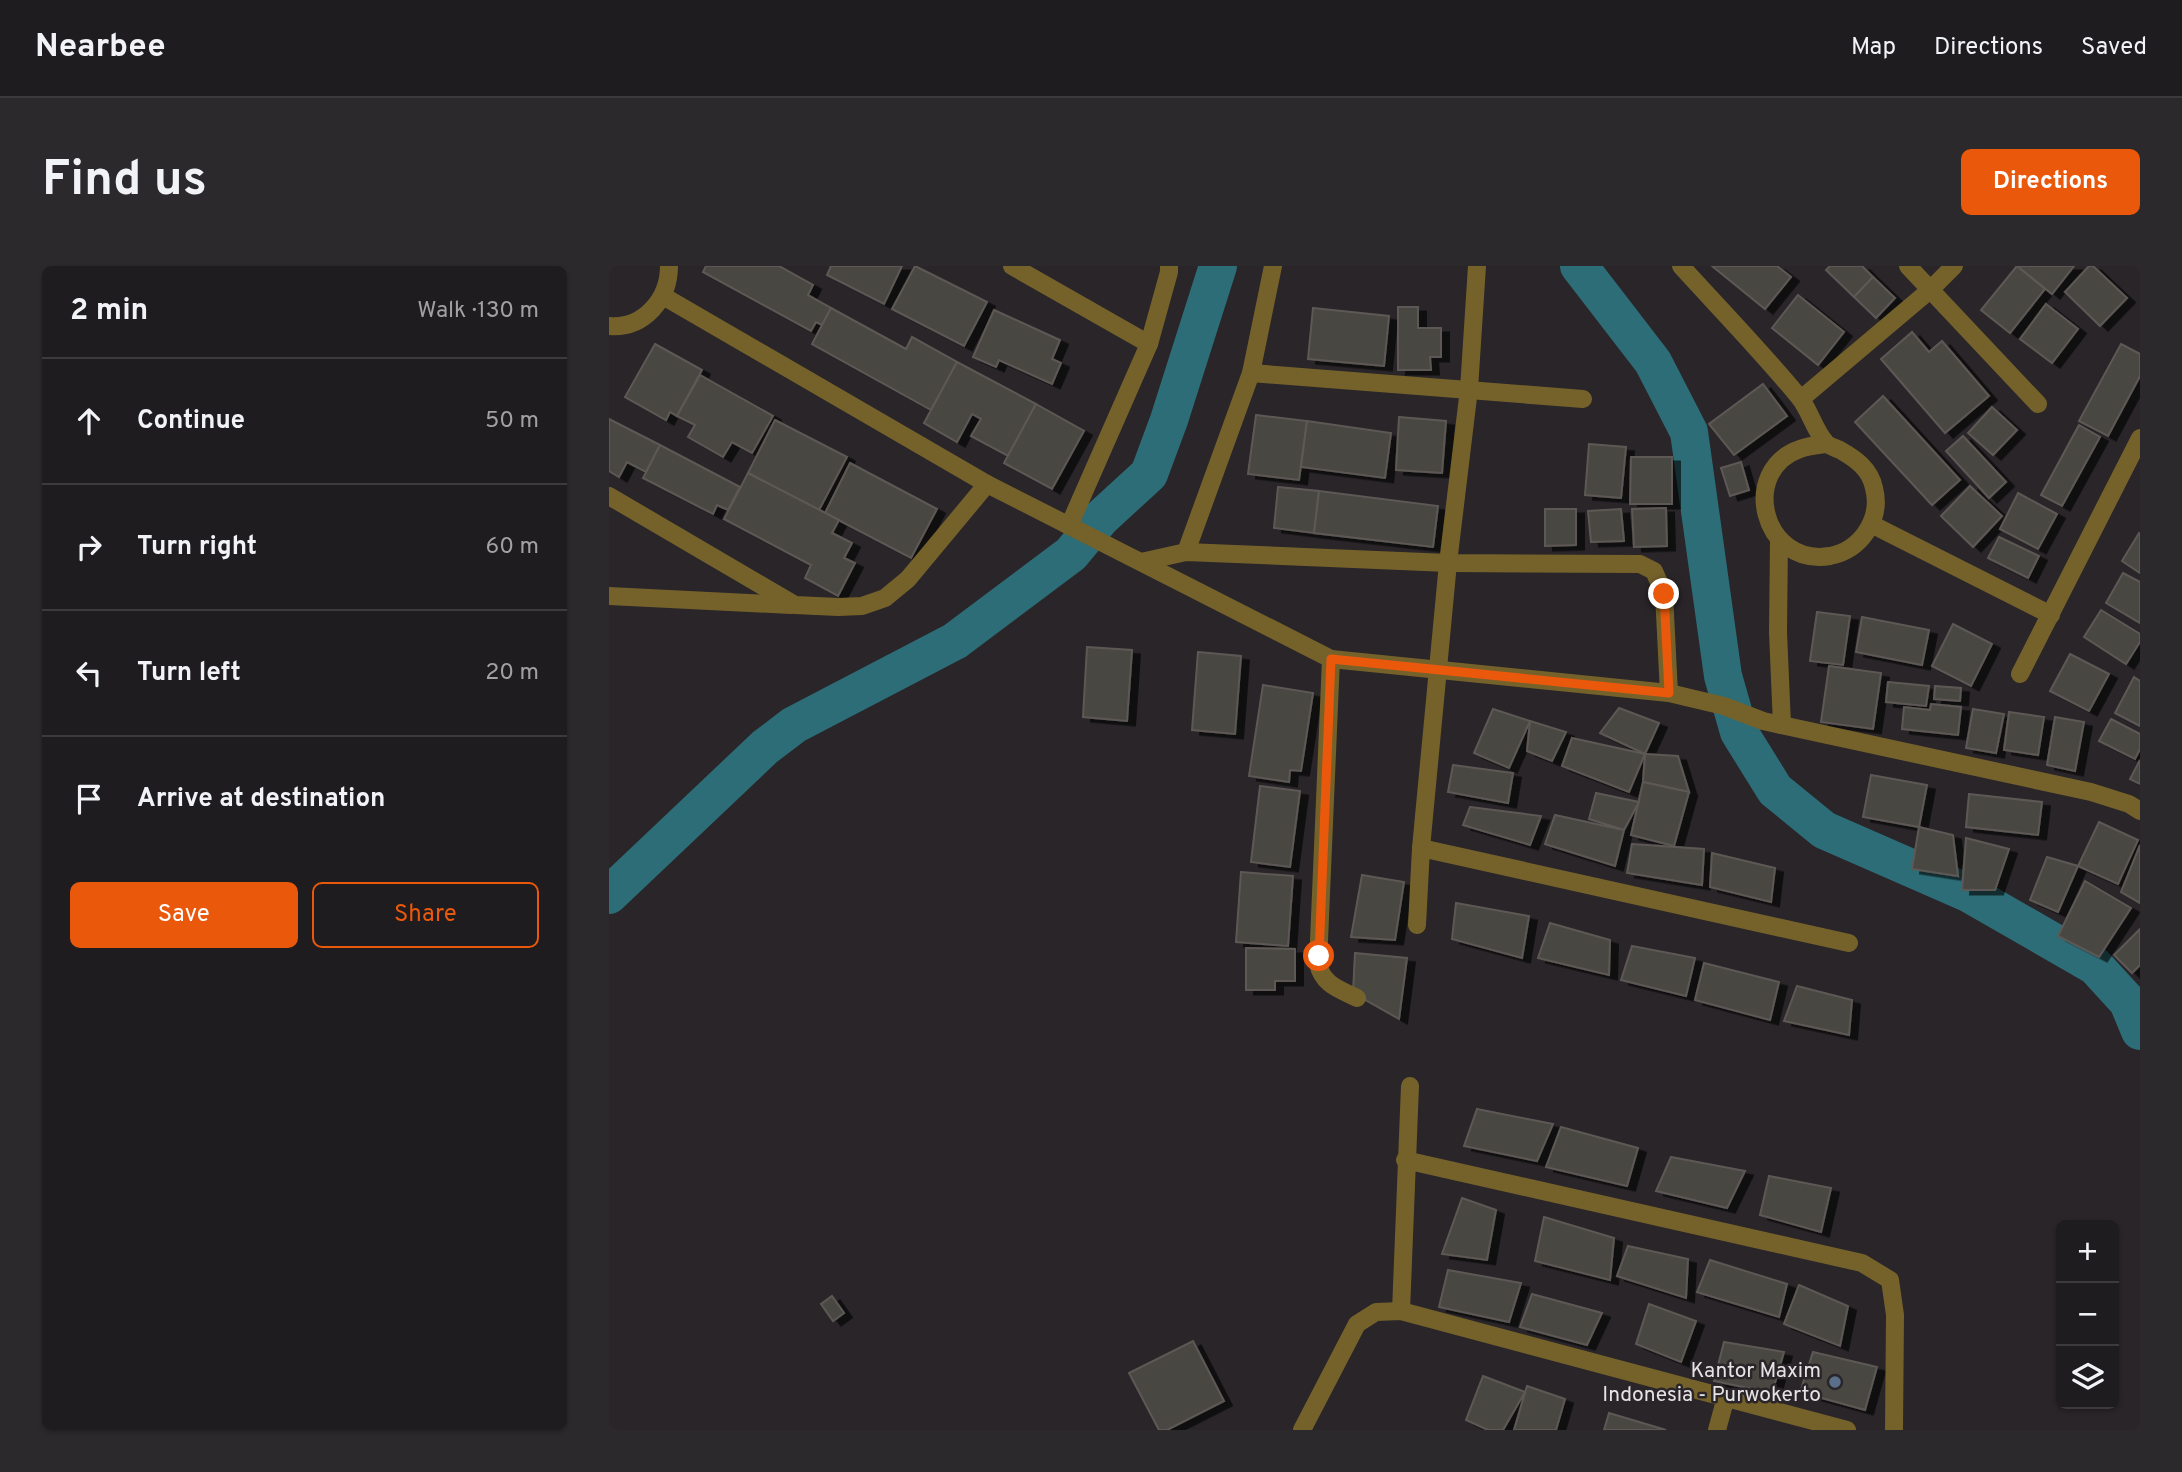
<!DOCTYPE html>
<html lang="en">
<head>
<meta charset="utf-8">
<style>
  :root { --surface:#1f1c1f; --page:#2c292c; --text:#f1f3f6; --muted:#a1a1a4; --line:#3c3a3d; --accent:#ea580c }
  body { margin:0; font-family:Overpass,sans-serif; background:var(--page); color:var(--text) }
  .controls { position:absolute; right:21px; bottom:21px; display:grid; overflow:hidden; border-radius:10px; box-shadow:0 2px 5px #0004 }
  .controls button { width:63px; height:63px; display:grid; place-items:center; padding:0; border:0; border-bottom:2px solid var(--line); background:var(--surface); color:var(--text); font:35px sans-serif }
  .stop { position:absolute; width:21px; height:21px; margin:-16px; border:5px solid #ea580c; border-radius:50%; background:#fff }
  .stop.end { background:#ea580c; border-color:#fff; box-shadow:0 2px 7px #0008 }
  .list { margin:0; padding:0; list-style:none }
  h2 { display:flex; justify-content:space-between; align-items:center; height:91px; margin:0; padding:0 28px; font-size:30px }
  h2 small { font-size:23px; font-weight:400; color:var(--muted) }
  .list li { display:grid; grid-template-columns:46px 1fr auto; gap:21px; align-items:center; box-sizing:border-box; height:126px; padding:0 28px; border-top:2px solid var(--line) }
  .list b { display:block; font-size:26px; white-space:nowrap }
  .list em { font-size:23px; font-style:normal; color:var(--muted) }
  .actions { display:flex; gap:14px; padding:21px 28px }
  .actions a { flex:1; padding:16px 0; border:2px solid var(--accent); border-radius:10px; text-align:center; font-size:24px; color:var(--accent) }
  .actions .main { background:var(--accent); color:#fff }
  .icon { flex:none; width:38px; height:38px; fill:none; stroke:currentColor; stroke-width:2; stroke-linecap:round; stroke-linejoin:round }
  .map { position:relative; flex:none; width:1531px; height:1164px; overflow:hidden; border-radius:10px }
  header { display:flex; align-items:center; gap:42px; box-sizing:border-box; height:98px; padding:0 35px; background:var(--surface); border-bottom:2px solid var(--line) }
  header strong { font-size:33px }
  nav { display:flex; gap:38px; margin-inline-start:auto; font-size:24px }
  .intro { display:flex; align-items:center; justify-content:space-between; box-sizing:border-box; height:168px; padding:0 42px }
  h1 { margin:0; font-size:49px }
  .button { padding:18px 32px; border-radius:10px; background:var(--accent); color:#fff; font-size:24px; font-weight:700 }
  main { display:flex; gap:42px; padding:0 42px }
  aside { flex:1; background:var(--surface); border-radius:10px; box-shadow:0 2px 5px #0004 }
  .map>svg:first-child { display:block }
</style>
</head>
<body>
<header>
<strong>Nearbee</strong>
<nav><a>Map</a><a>Directions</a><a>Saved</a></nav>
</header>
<div class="intro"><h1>Find us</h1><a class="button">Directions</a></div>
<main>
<aside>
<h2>2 min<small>Walk · 130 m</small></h2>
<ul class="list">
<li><svg class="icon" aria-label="ahead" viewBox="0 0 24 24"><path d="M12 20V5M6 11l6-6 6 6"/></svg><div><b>Continue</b></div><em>50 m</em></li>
<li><svg class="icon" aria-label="right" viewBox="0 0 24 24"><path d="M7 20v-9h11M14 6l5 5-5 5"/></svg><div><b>Turn right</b></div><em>60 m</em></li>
<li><svg class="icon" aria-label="left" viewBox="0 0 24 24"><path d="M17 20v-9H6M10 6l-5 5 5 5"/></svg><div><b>Turn left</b></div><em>20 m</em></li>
<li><svg class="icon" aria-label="arrive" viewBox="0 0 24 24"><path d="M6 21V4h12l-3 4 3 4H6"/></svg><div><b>Arrive at destination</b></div></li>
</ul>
<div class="actions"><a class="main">Save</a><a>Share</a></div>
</aside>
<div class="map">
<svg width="1531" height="1164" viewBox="0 0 1531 1164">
  <defs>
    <filter id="shadow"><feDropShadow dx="8" dy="4.5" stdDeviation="0" flood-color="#0009"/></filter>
  </defs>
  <rect width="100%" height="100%" fill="#292529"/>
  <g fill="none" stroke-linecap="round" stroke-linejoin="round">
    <g stroke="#2c6d77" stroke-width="38">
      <polyline points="970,0 1044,96 1080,166 1114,410 1130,466 1166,524 1215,564 1359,627 1486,700 1519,736 1531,765"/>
      <polyline points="0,629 156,481 185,459 346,375 462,288 492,252 540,208 560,154 609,0"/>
    </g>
  </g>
  <g fill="#4a4642" stroke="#5d5955" stroke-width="2" filter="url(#shadow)">
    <polygon points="97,0 170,0 204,19 199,29 222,42 213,59 207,56 202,65 94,6"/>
    <polygon points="222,0 293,0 275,38 218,9"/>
    <polygon points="306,0 378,36 355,80 283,43"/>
    <polygon points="1103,0 1168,0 1182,11 1156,43"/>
    <polygon points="1221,0 1253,0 1264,11 1245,31 1217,4"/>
    <polygon points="1408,0 1465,0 1443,28"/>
    <polygon points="1408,0 1436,23 1401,67 1372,44"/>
    <polygon points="1480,0 1484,0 1518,32 1491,60 1456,26"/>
    <polygon points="1264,11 1286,32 1267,52 1245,31"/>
    <polygon points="1189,29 1235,66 1209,99 1163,62"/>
    <polygon points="1437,38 1469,63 1443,97 1411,73"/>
    <polygon points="789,41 809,41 809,62 832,62 832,91 821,91 822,104 789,104"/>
    <polygon points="222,42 297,83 303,71 348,96 322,144 203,78"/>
    <polygon points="704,42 780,50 775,100 699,93"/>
    <polygon points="385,44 451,74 443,93 452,97 443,118 390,94 387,101 364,91"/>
    <polygon points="1303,66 1320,86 1333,75 1380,130 1336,167 1272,93"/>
    <polygon points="46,78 93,104 68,150 61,146 57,154 16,131"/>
    <polygon points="1512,78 1531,88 1531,110 1499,170 1470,155"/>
    <polygon points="348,96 427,138 399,190 362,170 372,153 363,148 348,176 315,157"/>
    <polygon points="91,109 164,150 143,187 123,176 114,191 79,171 86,159 68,150"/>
    <polygon points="1154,118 1178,150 1125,189 1100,158"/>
    <polygon points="1274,130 1351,214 1323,239 1246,156"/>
    <polygon points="427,138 475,165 443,223 395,197"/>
    <polygon points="1383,141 1408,164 1384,189 1359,167"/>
    <polygon points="647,149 698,155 690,214 639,208"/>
    <polygon points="790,151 837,155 833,207 787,204"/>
    <polygon points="0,153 51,179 37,206 18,196 10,211 0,205"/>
    <polygon points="166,154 238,191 210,244 139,207"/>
    <polygon points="698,155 782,167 776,212 692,201"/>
    <polygon points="1470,159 1491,171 1453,240 1432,229"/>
    <polygon points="1354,170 1397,216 1380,232 1337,185"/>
    <polygon points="980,178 1017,181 1012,232 976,229"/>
    <polygon points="51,179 131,221 119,244 108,239 104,248 34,212"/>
    <polygon points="1022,191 1063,191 1063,238 1021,238"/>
    <polygon points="1132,196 1140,224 1121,230 1112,202"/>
    <polygon points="241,197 328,243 302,292 216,247"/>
    <polygon points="139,207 230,254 223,267 243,277 235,292 246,297 229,330 196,312 202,299 115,253"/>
    <polygon points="1361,220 1393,250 1364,281 1332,250"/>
    <polygon points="669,221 710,225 705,267 665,262"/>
    <polygon points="710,225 829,240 824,281 705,267"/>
    <polygon points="1409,227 1448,248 1429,283 1391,263"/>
    <polygon points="1057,242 1058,280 1025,281 1023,243"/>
    <polygon points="936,243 967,243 967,279 936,280"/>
    <polygon points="1012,243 1015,275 982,276 979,245"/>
    <polygon points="1530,267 1531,268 1531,307 1513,295"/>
    <polygon points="1390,271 1430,290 1419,312 1379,292"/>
    <polygon points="1514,307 1531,316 1531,357 1497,337"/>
    <polygon points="1492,344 1531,368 1531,376 1517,398 1475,371"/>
    <polygon points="1208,346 1241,350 1234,399 1201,395"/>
    <polygon points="1253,351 1320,364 1313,399 1247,386"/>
    <polygon points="1344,358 1383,378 1362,420 1323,400"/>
    <polygon points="478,381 523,384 518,455 474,451"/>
    <polygon points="589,386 632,390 626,468 583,464"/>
    <polygon points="1461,388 1500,408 1480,445 1441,425"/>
    <polygon points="1220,400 1272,407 1264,463 1212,456"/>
    <polygon points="1525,411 1531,415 1531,460 1506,447"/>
    <polygon points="1279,416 1320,420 1317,440 1277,436"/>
    <polygon points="654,419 704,427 692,505 681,504 680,516 640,510"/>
    <polygon points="1326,420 1352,422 1351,435 1325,433"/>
    <polygon points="1322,438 1352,441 1349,469 1293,463 1295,441 1321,444"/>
    <polygon points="1010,442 1050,457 1036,488 991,467"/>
    <polygon points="884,443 921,455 900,502 865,487"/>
    <polygon points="1364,443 1395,448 1387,487 1357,482"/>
    <polygon points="1400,446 1435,451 1429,489 1395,484"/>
    <polygon points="1446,451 1475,456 1466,505 1438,499"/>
    <polygon points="1502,453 1531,468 1531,483 1526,493 1490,475"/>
    <polygon points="921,455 957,466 943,495 918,485"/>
    <polygon points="963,472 1036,488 1020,526 953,500"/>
    <polygon points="1036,488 1069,490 1080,526 1034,516"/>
    <polygon points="1531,494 1531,518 1521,513"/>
    <polygon points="844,499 904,507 899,537 839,526"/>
    <polygon points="1262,509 1318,519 1310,561 1254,551"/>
    <polygon points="1034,516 1080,526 1065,580 1022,569"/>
    <polygon points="651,520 691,525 681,601 642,596"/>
    <polygon points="987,527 1030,536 1015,564 980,553"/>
    <polygon points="1360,528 1433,536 1429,569 1357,561"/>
    <polygon points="861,541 932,550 921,579 854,559"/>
    <polygon points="946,549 1015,564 1006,600 936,578"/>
    <polygon points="1490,556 1529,574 1509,618 1469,600"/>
    <polygon points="1310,561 1344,569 1349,610 1303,603"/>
    <polygon points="1357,572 1400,583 1386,624 1353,624"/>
    <polygon points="1023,578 1095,583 1093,619 1018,607"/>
    <polygon points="1531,579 1531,637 1512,626"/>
    <polygon points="1103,587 1166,602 1162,636 1101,621"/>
    <polygon points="1438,591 1469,600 1449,646 1421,634"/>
    <polygon points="632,606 684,610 679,680 627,676"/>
    <polygon points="753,609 795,616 786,674 742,671"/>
    <polygon points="1476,615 1522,642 1490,691 1449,670"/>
    <polygon points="847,637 920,650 913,692 843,673"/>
    <polygon points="941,657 1001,674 1000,709 929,692"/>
    <polygon points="1531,663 1531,699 1523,707 1505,689"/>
    <polygon points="1023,680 1086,692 1077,730 1012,714"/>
    <polygon points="637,682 686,683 686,715 666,715 666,724 637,724"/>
    <polygon points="746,687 798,692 790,753 744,727"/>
    <polygon points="1095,697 1170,716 1161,754 1086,734"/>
    <polygon points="1188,720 1243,734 1240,769 1175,755"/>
    <polygon points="868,843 944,858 928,895 855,880"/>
    <polygon points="952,861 1029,882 1018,920 937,901"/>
    <polygon points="1062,891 1136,905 1118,942 1047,925"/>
    <polygon points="1160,910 1222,922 1212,966 1151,949"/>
    <polygon points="853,932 887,944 878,994 833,988"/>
    <polygon points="935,951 1005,972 1001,1014 926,995"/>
    <polygon points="1019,980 1079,993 1077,1032 1008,1010"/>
    <polygon points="1101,994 1178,1018 1170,1051 1088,1026"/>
    <polygon points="839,1004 912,1017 900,1056 830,1041"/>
    <polygon points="1190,1019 1239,1040 1231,1080 1175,1058"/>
    <polygon points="923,1028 993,1047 978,1079 911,1061"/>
    <polygon points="223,1030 235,1047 224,1055 212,1038"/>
    <polygon points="1040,1038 1087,1055 1072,1096 1027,1078"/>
    <polygon points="584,1075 615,1135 558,1164 550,1164 520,1107"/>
    <polygon points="1115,1076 1175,1086 1163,1127 1105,1115"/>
    <polygon points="1204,1086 1268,1101 1256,1144 1191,1126"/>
    <polygon points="874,1110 916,1126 894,1164 879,1164 857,1154"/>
    <polygon points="918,1120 956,1133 947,1164 905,1164"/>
    <polygon points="1000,1147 1057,1164 995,1164"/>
  </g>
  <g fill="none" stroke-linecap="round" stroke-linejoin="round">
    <g stroke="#75622b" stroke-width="18">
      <polyline points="403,0 540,78"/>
      <path d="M1072 0C1111 43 1153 86 1190 131 1201 144 1205 164 1217 177 1220 180 1227 182 1231 184 1247 193 1261 203 1265 222 1273 253 1252 284 1221 290 1153 301 1130 204 1191 183 1199 180 1209 179 1217 178"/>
      <polyline points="1299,0 1429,138"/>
      <polyline points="54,30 378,218 722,393 1060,427 1115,440 1154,455 1482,526 1520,538 1531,545"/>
      <path d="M0 60C35 63 60 33 60 0"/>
      <polyline points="642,107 974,133"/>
      <polyline points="1192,133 1321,24 1345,0"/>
      <polyline points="0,230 186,339 229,341 253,340 276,332 299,313 378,218"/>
      <polyline points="1262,258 1442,349"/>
      <polyline points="460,260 540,78 560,6 560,0"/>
      <polyline points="1170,274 1169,366 1173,459"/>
      <polyline points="577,286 642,107 664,0"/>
      <polyline points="532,296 577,286 839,297 1031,298 1045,305 1055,328 1060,427"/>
      <polyline points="0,330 182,339"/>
      <path d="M722 393 709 698C714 719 730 723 748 732"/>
      <polyline points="1411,408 1531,172"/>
      <polyline points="812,582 1240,677"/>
      <polyline points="808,659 812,582 839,297 860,123 868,0"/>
      <polyline points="796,894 1253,997 1281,1014 1286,1049 1285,1164"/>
      <polyline points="792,1045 801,820"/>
      <polyline points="693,1164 748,1058 767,1046 792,1045 1238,1164"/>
      <polyline points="1108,1164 1117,1131"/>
    </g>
  </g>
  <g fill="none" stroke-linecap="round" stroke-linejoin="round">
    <polyline stroke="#ea580c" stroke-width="9" points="710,690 722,393 1060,427 1055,328"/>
  </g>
  <circle fill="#5c6f8a" stroke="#292529" stroke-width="2.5" cx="1226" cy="1116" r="7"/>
  <g text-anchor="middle" stroke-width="5" stroke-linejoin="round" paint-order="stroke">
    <g font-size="21" fill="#e6e3e5" stroke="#292529" text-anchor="end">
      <text x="1212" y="1111">Kantor Maxim<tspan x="1212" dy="24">Indonesia - Purwokerto</tspan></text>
    </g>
  </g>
</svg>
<div class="controls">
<button>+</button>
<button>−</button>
<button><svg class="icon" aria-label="layers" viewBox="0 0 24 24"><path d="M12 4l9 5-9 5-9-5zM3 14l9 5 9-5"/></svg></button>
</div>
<div class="stop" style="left:710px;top:690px"></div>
<div class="stop end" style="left:1055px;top:328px"></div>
</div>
</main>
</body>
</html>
